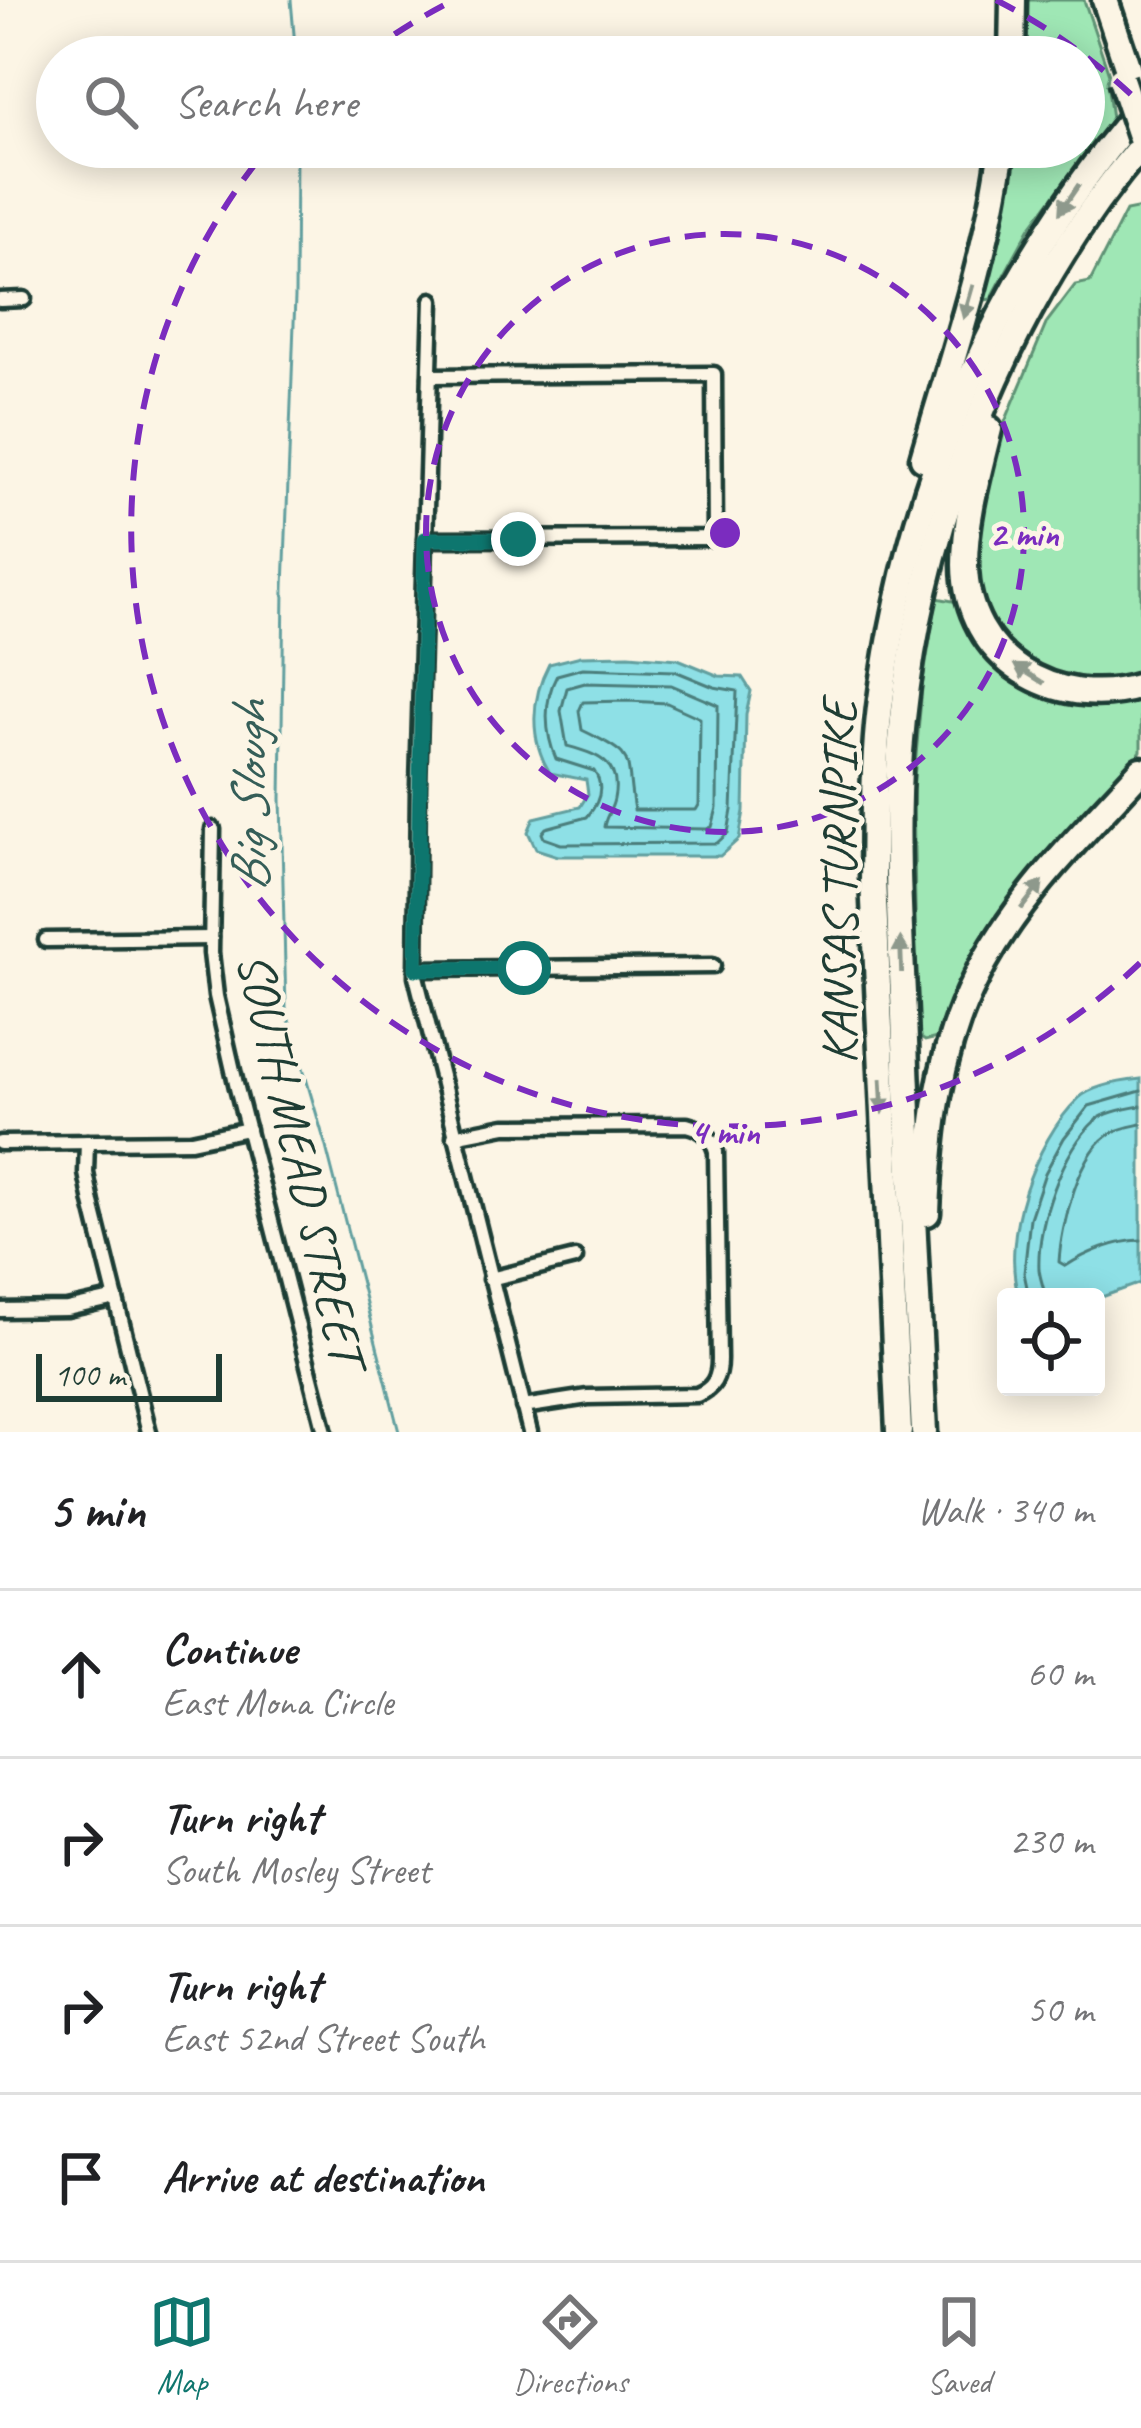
<!DOCTYPE html>
<html lang="en">
<head>
<meta charset="utf-8">
<style>
  :root { --surface:#fff; --page:#f2f2f2; --text:#202124; --muted:#757577; --line:#e0e0e0; --accent:#0f766e }
  body { margin:0; font-family:Caveat,sans-serif; background:var(--page); color:var(--text) }
  .controls { position:absolute; right:36px; bottom:36px; display:grid; overflow:hidden; border-radius:12px; box-shadow:0 6px 30px #0003 }
  .controls button { width:108px; height:108px; display:grid; place-items:center; padding:0; border:0; border-bottom:3px solid var(--line); background:var(--surface); color:var(--text); font:60px sans-serif }
  .scale { position:absolute; left:36px; bottom:30px; width:186px; box-sizing:border-box; padding-left:12px; border:6px solid #1f3d34; border-top:0; font-size:33px; line-height:42px; white-space:nowrap; color:#1f3d34; -webkit-text-stroke:9px #fcf5e5; paint-order:stroke }
  .stop { position:absolute; width:36px; height:36px; margin:-27px; border:9px solid #0f766e; border-radius:50%; background:#fff }
  .stop.end { background:#0f766e; border-color:#fff; box-shadow:0 3px 12px #0008 }
  .list { margin:0; padding:0; list-style:none }
  h2 { display:flex; justify-content:space-between; align-items:center; height:156px; margin:0; padding:0 48px; font-size:51px }
  h2 small { font-size:39px; font-weight:400; color:var(--muted) }
  .list li { display:grid; grid-template-columns:78px 1fr auto; gap:36px; align-items:center; box-sizing:border-box; height:168px; padding:0 48px; border-top:3px solid var(--line) }
  .list b { display:block; font-size:45px; white-space:nowrap }
  .list p { margin:0; font-size:39px; white-space:nowrap; color:var(--muted) }
  .list em { font-size:39px; font-style:normal; color:var(--muted) }
  .icon { flex:none; width:66px; height:66px; fill:none; stroke:currentColor; stroke-width:2; stroke-linecap:round; stroke-linejoin:round }
  .map { position:relative; flex:none; width:1141px; height:1432px; overflow:hidden }
  .search { position:absolute; background:var(--surface); box-shadow:0 6px 30px #0003; left:36px; right:36px; top:36px; height:132px; display:flex; align-items:center; gap:30px; box-sizing:border-box; padding:0 42px; border-radius:66px; color:var(--muted); font-size:45px }
  .sheet { height:828px; background:var(--surface) }
  nav { display:flex; justify-content:space-around; align-items:center; box-sizing:border-box; height:168px; border-top:3px solid var(--line); background:var(--surface); font-size:33px; color:var(--muted) }
  nav a { display:grid; justify-items:center; gap:6px }
  nav .on { color:var(--accent) }
  .map>svg:first-child { display:block }
</style>
</head>
<body>
<div class="map">
<svg width="1141" height="1432" viewBox="0 0 1141 1432">
  <rect width="100%" height="100%" fill="#fcf5e5"/>
  <filter id="ink" filterUnits="userSpaceOnUse"><feTurbulence type="fractalNoise" baseFrequency=".00833" numOctaves="2"/><feDisplacementMap in="SourceGraphic" scale="24" xChannelSelector="R" yChannelSelector="G"/><feConvolveMatrix kernelMatrix="1 2 1 2 8 2 1 2 1" color-interpolation-filters="sRGB"/></filter>
  <g filter="url(#ink)">
    <g fill="#9fe7b5" stroke="#5f9274" stroke-width="3">
      <polygon points="1024,0 1084,0 1109,74 1107,82 1112,118 1029,229 991,299 980,301 1006,200 1013,147 1084,147 1084,57 1022,57"/>
      <polygon points="1141,208 1141,674 1126,680 1102,684 1049,675 1015,654 986,620 972,565 992,453 1047,322 1075,285 1090,282 1126,211"/>
      <path d="M937 598 958 602C963 617 968 633 977 646 1012 697 1083 716 1141 698V751L1114 785 1020 885 970 959 937 1038 925 1041 918 1036 917 1020 913 790 922 687Z"/>
    </g>
    <g fill="#8ee0e6" stroke="#629f9f" stroke-width="3">
      <path d="M629 655 678 659 719 676 742 677 751 691 746 715 744 811 739 839 720 856H558L536 849 528 832 534 818 580 807 588 794 586 780 550 773C529 739 531 698 549 664L581 656Z"/>
      <path d="M1141 1079V1283L1096 1299V1297H1019C1000 1238 1034 1141 1079 1098 1092 1086 1123 1081 1141 1079Z"/>
    </g>
    <g fill="none" stroke-linecap="round" stroke-linejoin="round">
      <g stroke="#4b7e7b" stroke-width="3">
        <path d="M583 668 675 671 714 687 737 691 732 810 728 833 717 843 561 844 544 838 542 833 546 828 587 817C599 803 605 787 594 771L556 759C545 733 543 701 557 675Z"/>
        <path d="M585 683 671 685 718 705 717 808 712 827 707 829 604 827C605 817 612 810 614 799 622 761 595 754 567 746L561 711 567 688Z"/>
        <path d="M628 701 667 703 700 718 699 805 696 810H634C624 755 640 758 582 730L579 711 583 702Z"/>
        <path d="M1141 1124C1132 1126 1121 1128 1113 1132 1079 1149 1061 1227 1059 1262L1066 1266C1087 1252 1116 1241 1141 1240"/>
        <polyline points="1029,1297 1024,1273 1030,1218 1045,1173 1064,1138 1089,1106 1141,1091"/>
        <path d="M1045 1297C1044 1287 1040 1279 1039 1269 1037 1225 1062 1150 1096 1120 1106 1112 1128 1108 1141 1106"/>
      </g>
      <g stroke="#629f9f" stroke-width="3">
        <polyline points="291,0 296,57"/>
        <polyline points="296,147 295,297 284,588 281,799 286,1010 325,1143 399,1432"/>
      </g>
      <defs>
        <g id="street">
          <polyline points="0,300 24,299"/>
          <polyline points="432,300 418,786 416,976 530,1432"/>
          <polyline points="425,539 715,538 714,374 430,376"/>
          <polyline points="213,829 211,953 216,996 237,1088 325,1432"/>
          <polyline points="46,940 211,938"/>
          <polyline points="416,969 713,966"/>
          <path d="M454 1136 505 1126 687 1125C703 1129 711 1135 716 1152L719 1360C719 1377 714 1388 697 1395L588 1397 523 1407"/>
          <polyline points="87,1142 86,1173 92,1203 149,1432"/>
          <polyline points="0,1143 191,1141 248,1129"/>
          <polyline points="490,1279 575,1258"/>
          <polyline points="0,1310 67,1309 116,1298"/>
        </g>
        <g id="highway">
          <polyline points="1105,0 1138,99"/>
          <polyline points="1012,57 1013,0"/>
          <path d="M989 429C978 474 965 519 965 565 966 659 1055 712 1141 686"/>
          <path d="M923 458C953 355 988 253 1002 147"/>
          <path d="M927 1213C930 1133 938 1053 975 980 1014 900 1082 835 1141 770"/>
          <path d="M899 1432 873 880C874 823 873 764 880 707 908 486 995 277 1141 107"/>
          <path d="M924 1432C917 1293 909 1154 904 1015 900 927 894 839 900 752 916 537 1001 311 1141 146"/>
        </g>
      </defs>
      <use href="#street" stroke="#1f3d34" stroke-width="21"/>
      <use href="#highway" stroke="#1f3d34" stroke-width="33"/>
      <use href="#street" stroke="#fcf5e5" stroke-width="12"/>
      <use href="#highway" stroke="#fcf5e5" stroke-width="24"/>
      <defs>
        <polyline id="highway-bridge" points="1121,79 1141,139"/>
      </defs>
      <use href="#highway-bridge" stroke="#1f3d34" stroke-width="33" stroke-linecap="butt"/>
      <use href="#highway-bridge" stroke="#fcf5e5" stroke-width="24"/>
    </g>
    <defs><path id="oneway-solid" d="M-6-.8H1V-3.2L6.5 0L1 3.2V.8H-6Z" transform="scale(3)"/></defs>
    <g fill="#8e998c">
      <use href="#oneway-solid" transform="translate(1069 199) rotate(124)"/>
      <use href="#oneway-solid" transform="translate(968 302) rotate(106)"/>
      <use href="#oneway-solid" transform="translate(1029 674) rotate(-148)"/>
      <use href="#oneway-solid" transform="translate(1032 895) rotate(-52)"/>
      <use href="#oneway-solid" transform="translate(901 955) rotate(-92)"/>
      <use href="#oneway-solid" transform="translate(882 1096) rotate(87)"/>
    </g>
  </g>
  <g fill="none" stroke-linecap="round" stroke-linejoin="round" filter="url(#ink)">
    <polyline stroke="#0f766e" stroke-width="15" points="518,539 425,539 416,969 524,968"/>
  </g>
  <g fill="none" stroke="#7b2cbf" stroke-width="6" stroke-dasharray="21 15">
    <circle cx="725" cy="533" r="299"/>
    <path d="M1140 963A598 598 0 0 1 267 149M365 55A598 598 0 0 1 454 0M996 0A598 598 0 0 1 1140 103"/>
  </g>
  <g text-anchor="middle" stroke-width="10" stroke-linejoin="round" paint-order="stroke">
    <g font-size="51" fill="#1f3d34" stroke="#fcf5e5">
      <text transform="translate(838 882) rotate(-90)" y="18">KANSAS TURNPIKE</text>
      <text transform="translate(302 1158) rotate(77)" y="18">SOUTH MEAD STREET</text>
    </g>
    <g font-size="54" font-style="italic" fill="#355e58" stroke="#fcf5e5">
      <text transform="translate(248 797) rotate(-90)" y="19">Big Slough</text>
    </g>
  </g>
  <circle cx="725" cy="533" r="18" fill="#7b2cbf" stroke="#fcf5e5" stroke-width="6"/>
  <g font-size="36" text-anchor="middle" font-weight="bold" fill="#7b2cbf" stroke="#fcf5e5" stroke-width="10" stroke-linejoin="round" paint-order="stroke">
    <text x="1024" y="546">2 min</text>
    <text x="725" y="1144">4 min</text>
  </g>
</svg>
<div class="controls">
<button><svg class="icon" aria-label="locate" viewBox="0 0 24 24"><circle cx="12" cy="12" r="6"/><path d="M12 2v4M12 18v4M2 12h4M18 12h4"/></svg></button>
</div>
<div class="scale">100 m</div>
<div class="stop" style="left:524px;top:968px"></div>
<div class="stop end" style="left:518px;top:539px"></div>
<div class="search"><svg class="icon" aria-label="search" viewBox="0 0 24 24"><circle cx="10" cy="10" r="6"/><path d="M15 15l6 6"/></svg>Search here</div>
</div>
<section class="sheet">
<h2>5 min<small>Walk · 340 m</small></h2>
<ul class="list">
<li><svg class="icon" aria-label="ahead" viewBox="0 0 24 24"><path d="M12 20V5M6 11l6-6 6 6"/></svg><div><b>Continue</b><p>East Mona Circle</p></div><em>60 m</em></li>
<li><svg class="icon" aria-label="right" viewBox="0 0 24 24"><path d="M7 20v-9h11M14 6l5 5-5 5"/></svg><div><b>Turn right</b><p>South Mosley Street</p></div><em>230 m</em></li>
<li><svg class="icon" aria-label="right" viewBox="0 0 24 24"><path d="M7 20v-9h11M14 6l5 5-5 5"/></svg><div><b>Turn right</b><p>East 52nd Street South</p></div><em>50 m</em></li>
<li><svg class="icon" aria-label="arrive" viewBox="0 0 24 24"><path d="M6 21V4h12l-3 4 3 4H6"/></svg><div><b>Arrive at destination</b></div></li>
</ul>
</section>
<nav>
<a class="on"><svg class="icon" aria-label="map" viewBox="0 0 24 24"><path d="M3 6l6-2 6 2 6-2v14l-6 2-6-2-6 2zM9 4v14M15 6v14"/></svg>Map</a>
<a><svg class="icon" aria-label="directions" viewBox="0 0 24 24"><path d="M12 3l9 9-9 9-9-9zM9 14v-3h6M13 9l2 2-2 2"/></svg>Directions</a>
<a><svg class="icon" aria-label="saved" viewBox="0 0 24 24"><path d="M7 4h10v16l-5-4-5 4z"/></svg>Saved</a>
</nav>
</body>
</html>
